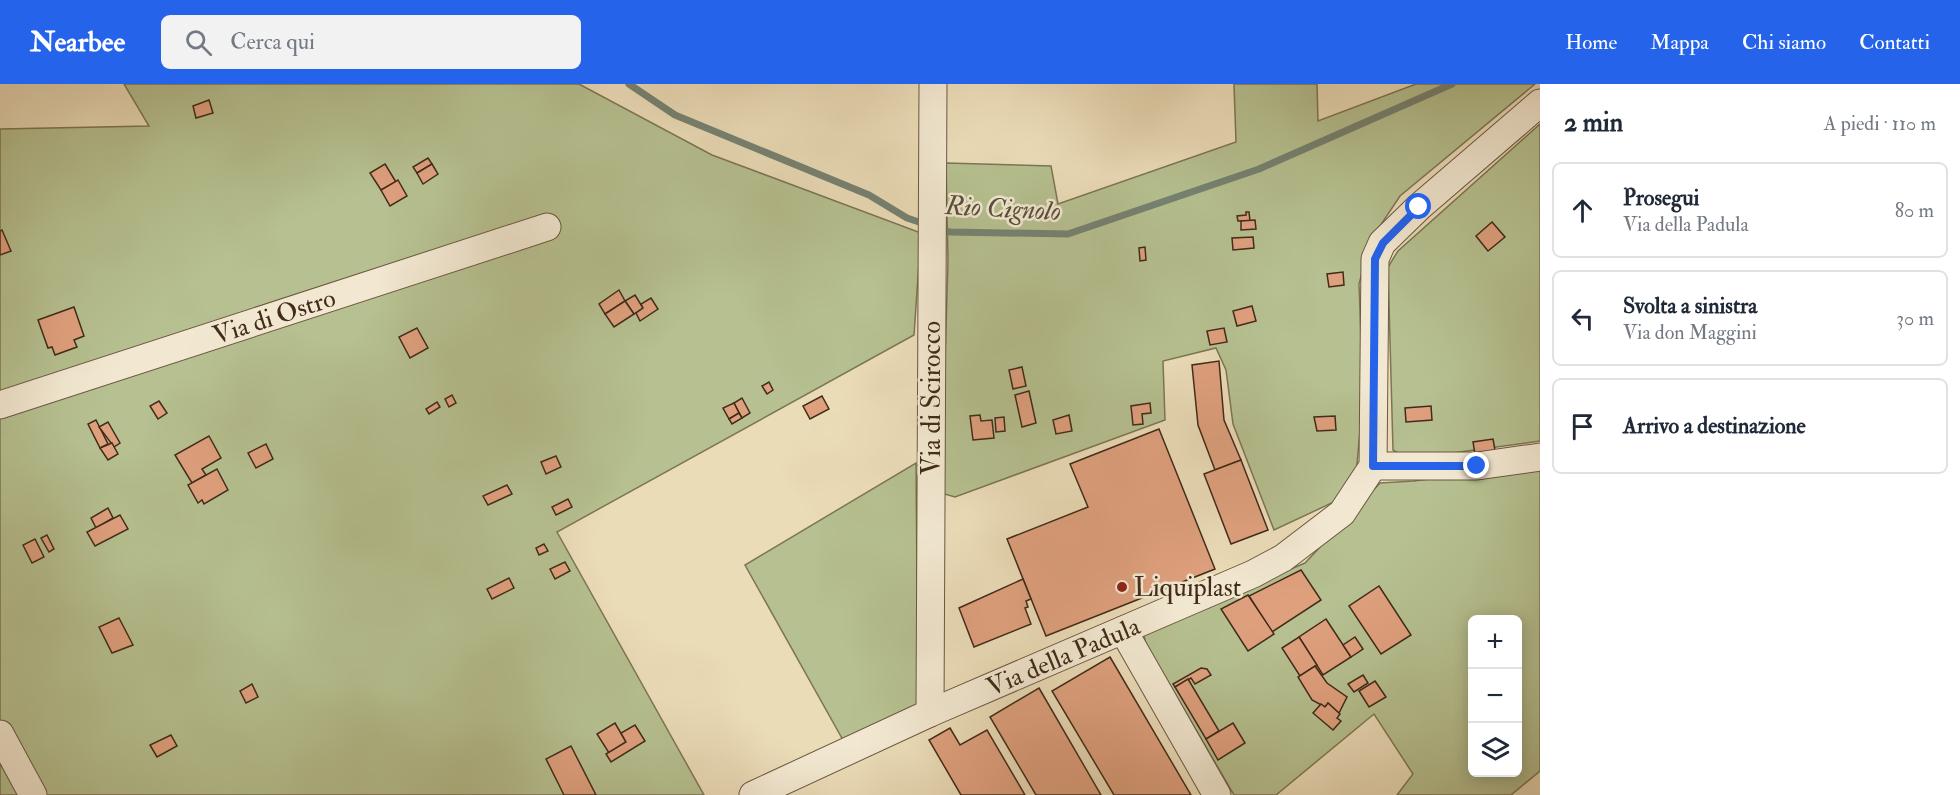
<!DOCTYPE html>
<html lang="it">
<head>
<meta charset="utf-8">
<style>
  :root { --surface:#fff; --page:#f2f2f3; --text:#1f2937; --muted:#747a83; --line:#e0e1e3; --accent:#2563eb }
  body { margin:0; font-family:"IM FELL Double Pica",serif; background:var(--page); color:var(--text) }
  .controls { position:absolute; right:18px; bottom:18px; display:grid; overflow:hidden; border-radius:9px; box-shadow:0 3px 15px #0003 }
  .controls button { width:54px; height:54px; display:grid; place-items:center; padding:0; border:0; border-bottom:2px solid var(--line); background:var(--surface); color:var(--text); font:30px sans-serif }
  .stop { position:absolute; width:18px; height:18px; margin:-14px; border:4px solid #2563eb; border-radius:50%; background:#fff }
  .stop.end { background:#2563eb; border-color:#fff; box-shadow:0 2px 6px #0008 }
  .list { margin:0; padding:0; list-style:none }
  h2 { display:flex; justify-content:space-between; align-items:center; height:78px; margin:0; padding:0 24px; font-size:26px }
  h2 small { font-size:20px; font-weight:400; color:var(--muted) }
  .list li { display:grid; grid-template-columns:39px 1fr auto; gap:18px; align-items:center; box-sizing:border-box; height:96px; margin:0 12px 12px; padding:0 12px; border:2px solid var(--line); border-radius:9px }
  .list b { display:block; font-size:22px; white-space:nowrap }
  .list p { margin:0; font-size:20px; white-space:nowrap; color:var(--muted) }
  .list em { font-size:20px; font-style:normal; color:var(--muted) }
  .icon { flex:none; width:33px; height:33px; fill:none; stroke:currentColor; stroke-width:2; stroke-linecap:round; stroke-linejoin:round }
  .map { position:relative; flex:none; width:1540px; height:711px; overflow:hidden }
  header { display:flex; align-items:center; gap:36px; box-sizing:border-box; height:84px; padding:0 30px; background:var(--accent); color:#fff }
  header strong { font-size:28px }
  nav { display:flex; gap:33px; margin-inline-start:auto; font-size:21px }
  .search { width:420px; height:54px; background:var(--page); display:flex; align-items:center; gap:15px; box-sizing:border-box; padding:0 21px; border-radius:9px; color:var(--muted); font-size:22px }
  main { display:flex }
  aside { flex:1; background:var(--surface) }
  .map>svg:first-child { display:block }
</style>
</head>
<body>
<header>
<strong>Nearbee</strong>
<div class="search"><svg class="icon" aria-label="search" viewBox="0 0 24 24"><circle cx="10" cy="10" r="6"/><path d="M15 15l6 6"/></svg>Cerca qui</div>
<nav><a>Home</a><a>Mappa</a><a>Chi siamo</a><a>Contatti</a></nav>
</header>
<main>
<div class="map">
<svg width="1540" height="711" viewBox="0 0 1540 711">
  <rect width="100%" height="100%" fill="#ebdcb8"/>
  <filter id="stains"><feTurbulence type="fractalNoise" baseFrequency=".00333" numOctaves="4"/><feColorMatrix values="0 0 0 0 .2 0 0 0 0 .09 0 0 0 0 .02 0 0 0 .5 -.17"/></filter>
  <radialGradient id="worn" r=".72"><stop offset=".6" stop-color="#630" stop-opacity="0"/><stop offset="1" stop-color="#630" stop-opacity=".3"/></radialGradient>
  <g fill="#b6c090" stroke="#7c7654" stroke-width="1.5" fill-rule="evenodd">
    <polygon points="124,0 579,0 712,71 921,149 914,251 557,448 704,711 0,711 0,45 149,42"/>
    <polygon points="1234,0 1317,0 1318,37 1416,0 1535,0 1400,112 1370,157 1359,200 1363,313 1356,391 1338,416 1274,446 1233,340 1226,286 1216,264 1163,277 1165,336 955,413 941,409 948,177 946,79 1051,82 1058,120 1236,58"/>
    <polygon points="1540,40 1540,357 1408,375 1393,366 1388,183 1398,167"/>
    <polygon points="916,379 918,622 843,656 745,481"/>
    <path d="M1540 380V687L1511 711H1397L1413 690 1374 630 1276 711H1234L1146 560 1143 548 1305 479 1380 399 1414 397ZM1472 536H1518V688H1472Z"/>
  </g>
  <g fill="none" stroke-linecap="round" stroke-linejoin="round">
    <g stroke="#758272" stroke-width="7">
      <polyline points="629,0 675,31 869,111 907,134 928,141"/>
      <polyline points="938,144 950,148 1068,150 1259,85 1452,0"/>
    </g>
  </g>
  <g fill="#dfa07e" stroke="#412b19" stroke-width="1.5">
    <polygon points="209,16 213,29 196,34 193,22"/>
    <polygon points="428,74 432,80 417,89 413,83"/>
    <polygon points="385,80 396,98 381,106 370,89"/>
    <polygon points="432,80 438,90 423,100 417,89"/>
    <polygon points="398,96 407,112 390,122 381,106"/>
    <polygon points="1246,128 1249,128 1250,137 1238,137 1237,132 1246,131"/>
    <polygon points="1255,136 1256,145 1241,146 1241,137"/>
    <polygon points="1492,138 1505,153 1488,167 1476,152"/>
    <polygon points="2,146 11,167 0,171 0,147"/>
    <polygon points="1253,153 1254,164 1233,166 1232,154"/>
    <polygon points="1145,163 1146,176 1140,177 1139,164"/>
    <polygon points="1343,188 1344,201 1329,203 1327,190"/>
    <polygon points="619,206 625,217 605,230 599,220"/>
    <polygon points="635,211 643,224 634,230 625,217"/>
    <polygon points="651,214 658,225 640,237 636,229 643,224 641,220"/>
    <polygon points="625,217 634,230 614,243 605,230"/>
    <polygon points="1252,222 1256,237 1237,242 1233,227"/>
    <polygon points="74,223 84,252 74,256 77,263 55,271 52,263 48,264 38,236"/>
    <polygon points="417,244 428,264 410,274 399,253"/>
    <polygon points="1224,244 1227,258 1210,261 1207,247"/>
    <polygon points="1219,277 1224,336 1241,376 1215,386 1198,341 1192,281"/>
    <polygon points="1022,283 1026,302 1013,305 1009,286"/>
    <polygon points="769,298 773,306 767,310 762,302"/>
    <polygon points="1029,307 1036,339 1022,343 1015,311"/>
    <polygon points="452,311 456,319 449,323 445,315"/>
    <polygon points="822,312 829,325 810,335 803,322"/>
    <polygon points="742,314 750,329 742,334 734,319"/>
    <polygon points="159,317 167,329 158,335 150,322"/>
    <polygon points="437,318 440,323 429,330 426,325"/>
    <polygon points="734,319 739,329 729,335 723,324"/>
    <polygon points="1150,319 1151,329 1142,330 1143,340 1133,341 1131,322"/>
    <polygon points="1431,322 1432,336 1406,338 1405,324"/>
    <polygon points="739,329 742,334 732,340 729,335"/>
    <polygon points="980,331 981,337 992,336 994,354 973,356 970,332"/>
    <polygon points="1069,331 1072,347 1056,350 1053,336"/>
    <polygon points="1335,332 1336,346 1317,347 1314,333"/>
    <polygon points="1004,333 1005,347 996,348 995,334"/>
    <polygon points="96,336 108,360 100,364 88,340"/>
    <polygon points="108,338 120,359 114,363 99,343"/>
    <polygon points="1159,345 1215,485 1046,552 1007,455 1088,423 1070,380"/>
    <polygon points="209,352 221,374 202,385 206,391 192,399 175,371"/>
    <polygon points="1493,355 1495,366 1475,370 1473,358"/>
    <polygon points="112,359 118,370 108,376 100,364"/>
    <polygon points="266,360 273,375 256,384 248,369"/>
    <polygon points="556,372 561,383 546,390 541,378"/>
    <polygon points="1241,376 1268,446 1231,460 1204,390"/>
    <polygon points="217,385 228,406 204,420 202,416 198,419 188,401"/>
    <polygon points="507,401 512,410 488,421 483,412"/>
    <polygon points="568,415 572,423 556,431 552,423"/>
    <polygon points="108,424 113,434 96,444 91,434"/>
    <polygon points="120,431 128,445 95,462 87,448"/>
    <polygon points="47,451 54,465 49,468 41,454"/>
    <polygon points="35,455 44,473 32,479 23,461"/>
    <polygon points="544,460 548,467 539,471 536,464"/>
    <polygon points="565,478 570,487 555,495 550,485"/>
    <polygon points="1301,486 1321,516 1272,548 1249,512"/>
    <polygon points="509,494 514,504 492,515 487,505"/>
    <polygon points="1023,495 1031,515 1026,517 1028,523 1025,524 1031,540 974,563 959,524"/>
    <polygon points="1379,502 1411,551 1381,570 1349,522"/>
    <polygon points="1248,511 1274,550 1248,567 1221,525"/>
    <polygon points="119,534 133,561 112,569 99,543"/>
    <polygon points="1326,535 1351,573 1323,591 1299,553"/>
    <polygon points="1299,553 1317,581 1300,592 1282,564"/>
    <polygon points="1355,553 1363,565 1351,573 1343,561"/>
    <polygon points="1110,573 1191,711 1114,711 1052,607"/>
    <polygon points="1315,582 1327,599 1347,613 1339,629 1328,619 1325,623 1312,616 1298,593"/>
    <polygon points="1201,584 1207,585 1211,591 1195,600 1191,594 1175,603 1173,600"/>
    <polygon points="1363,591 1368,599 1354,608 1348,600"/>
    <polygon points="1188,595 1219,647 1206,655 1175,603"/>
    <polygon points="1375,597 1386,613 1369,623 1359,607"/>
    <polygon points="252,600 258,613 246,619 240,607"/>
    <polygon points="1039,604 1101,711 1036,711 990,633"/>
    <polygon points="1328,619 1340,630 1337,634 1341,637 1333,646 1313,629 1321,620 1325,623"/>
    <polygon points="615,639 626,658 609,669 597,650"/>
    <polygon points="1233,639 1245,659 1218,676 1206,655"/>
    <polygon points="635,641 645,657 611,678 606,670 626,658 621,649"/>
    <polygon points="950,644 960,661 987,646 1025,711 961,711 929,656"/>
    <polygon points="171,651 177,662 157,673 150,661"/>
    <polygon points="571,662 596,711 564,711 546,675"/>
  </g>
  <g fill="none" stroke-linecap="round" stroke-linejoin="round">
    <defs>
      <g id="minor">
        <polyline points="0,321 547,143"/>
        <polyline points="1373,382 1477,382 1540,373"/>
        <polyline points="1123,546 1217,711"/>
        <polyline points="930,629 933,0"/>
        <polyline points="0,650 33,711"/>
        <polyline points="753,711 930,629 1253,490 1283,474 1342,429 1373,382 1375,175 1382,159 1419,123 1540,19"/>
      </g>
    </defs>
    <use href="#minor" stroke="#6c5741" stroke-width="29"/>
    <use href="#minor" stroke="#f2e8d1" stroke-width="27"/>
  </g>
  <g fill="none" stroke-linecap="round" stroke-linejoin="round">
    <polyline stroke="#2563eb" stroke-width="8" points="1419,123 1383,159 1375,175 1373,382 1477,382"/>
  </g>
  <circle fill="#8f2418" stroke="#f2e8d1" stroke-width="2" cx="1122" cy="503" r="6"/>
  <g text-anchor="middle" stroke-width="5" stroke-linejoin="round" paint-order="stroke">
    <g font-size="26" fill="#412b19" stroke="#f2e8d1">
      <text transform="translate(274 232) rotate(-18)" y="9">Via di Ostro</text>
      <text transform="translate(931 314) rotate(-90)" y="9">Via di Scirocco</text>
      <text transform="translate(1063 572) rotate(-23)" y="9">Via della Padula</text>
    </g>
    <g font-size="26" fill="#412b19" stroke="#f2e8d1" text-anchor="start">
      <text x="1134" y="512">Liquiplast</text>
    </g>
    <g font-size="27" font-style="italic" fill="#574f3e" stroke="#f2e8d1">
      <text transform="translate(1003 124) rotate(3)" y="9">Rio Cignolo</text>
    </g>
  </g>
  <rect width="100%" height="100%" filter="url(#stains)"/>
  <rect width="100%" height="100%" fill="url(#worn)"/>
</svg>
<div class="controls">
<button>+</button>
<button>−</button>
<button><svg class="icon" aria-label="layers" viewBox="0 0 24 24"><path d="M12 4l9 5-9 5-9-5zM3 14l9 5 9-5"/></svg></button>
</div>
<div class="stop" style="left:1419px;top:123px"></div>
<div class="stop end" style="left:1477px;top:382px"></div>
</div>
<aside>
<h2>2 min<small>A piedi · 110 m</small></h2>
<ul class="list">
<li><svg class="icon" aria-label="ahead" viewBox="0 0 24 24"><path d="M12 20V5M6 11l6-6 6 6"/></svg><div><b>Prosegui</b><p>Via della Padula</p></div><em>80 m</em></li>
<li><svg class="icon" aria-label="left" viewBox="0 0 24 24"><path d="M17 20v-9H6M10 6l-5 5 5 5"/></svg><div><b>Svolta a sinistra</b><p>Via don Maggini</p></div><em>30 m</em></li>
<li><svg class="icon" aria-label="arrive" viewBox="0 0 24 24"><path d="M6 21V4h12l-3 4 3 4H6"/></svg><div><b>Arrivo a destinazione</b></div></li>
</ul>
</aside>
</main>
</body>
</html>
